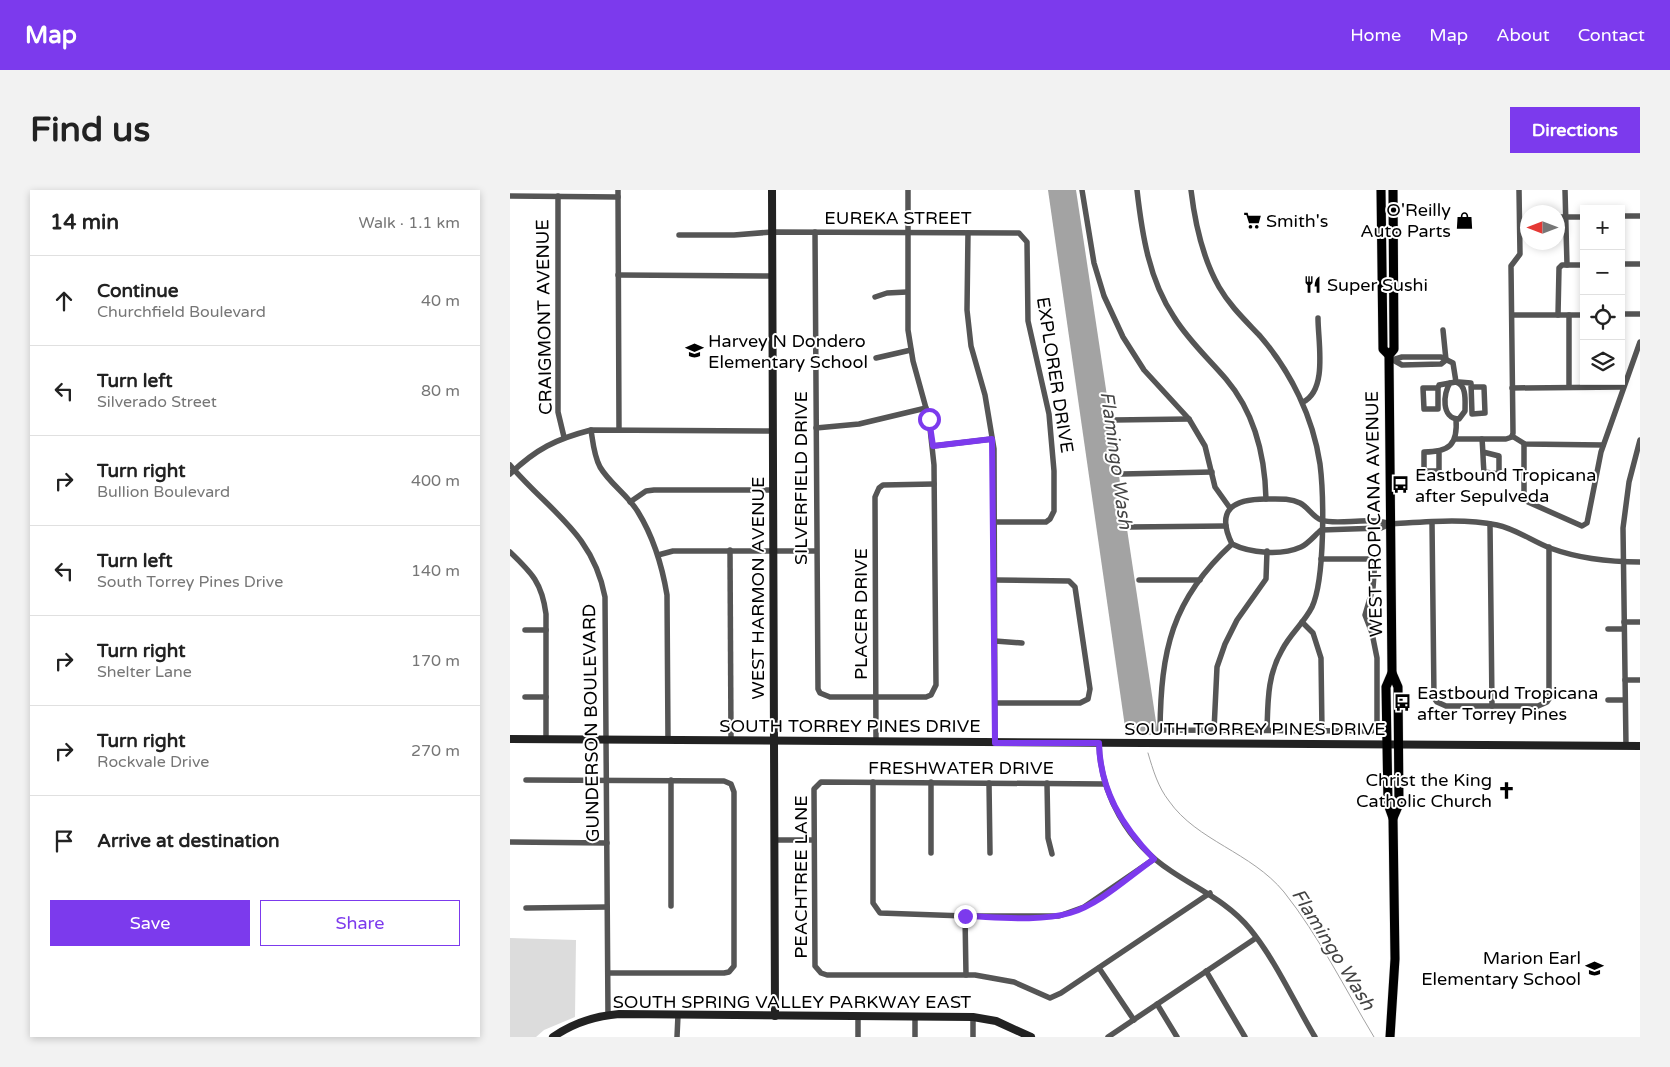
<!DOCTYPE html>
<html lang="en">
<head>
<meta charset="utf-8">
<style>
  :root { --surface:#fff; --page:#f2f2f2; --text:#222; --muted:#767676; --line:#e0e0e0; --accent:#7c3aed }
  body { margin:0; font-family:"Varela Round",sans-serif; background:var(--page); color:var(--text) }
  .controls { position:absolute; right:15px; top:15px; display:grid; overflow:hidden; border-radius:0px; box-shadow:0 2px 8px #0003 }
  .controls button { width:45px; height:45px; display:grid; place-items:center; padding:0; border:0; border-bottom:1px solid var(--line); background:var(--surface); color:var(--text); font:25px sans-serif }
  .compass { position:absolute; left:1010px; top:15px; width:45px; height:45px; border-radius:50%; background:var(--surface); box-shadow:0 2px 8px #0003; rotate:270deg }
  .stop { position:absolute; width:15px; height:15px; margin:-11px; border:4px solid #7c3aed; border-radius:50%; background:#fff }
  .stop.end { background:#7c3aed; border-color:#fff; box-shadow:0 1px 5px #0008 }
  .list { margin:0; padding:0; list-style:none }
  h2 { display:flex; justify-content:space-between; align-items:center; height:65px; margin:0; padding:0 20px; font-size:21px }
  h2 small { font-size:16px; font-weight:400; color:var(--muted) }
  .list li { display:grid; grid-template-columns:32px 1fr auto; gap:15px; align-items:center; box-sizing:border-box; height:90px; padding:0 20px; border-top:1px solid var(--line) }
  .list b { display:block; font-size:19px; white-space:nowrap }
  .list p { margin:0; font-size:16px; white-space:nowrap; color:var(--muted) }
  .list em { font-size:16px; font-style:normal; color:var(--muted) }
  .actions { display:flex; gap:10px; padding:15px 20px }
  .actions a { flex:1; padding:11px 0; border:1px solid var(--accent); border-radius:0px; text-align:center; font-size:18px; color:var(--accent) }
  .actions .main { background:var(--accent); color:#fff }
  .icon { flex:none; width:28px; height:28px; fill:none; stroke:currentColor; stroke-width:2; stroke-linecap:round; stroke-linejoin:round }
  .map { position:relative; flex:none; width:1130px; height:847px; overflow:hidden; border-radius:0px }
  header { display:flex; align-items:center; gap:30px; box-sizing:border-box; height:70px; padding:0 25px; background:var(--accent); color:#fff }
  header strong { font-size:24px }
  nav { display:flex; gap:28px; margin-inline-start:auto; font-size:18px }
  .intro { display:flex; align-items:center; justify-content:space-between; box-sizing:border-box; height:120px; padding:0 30px }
  h1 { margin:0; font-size:35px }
  .button { padding:12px 22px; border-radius:0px; background:var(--accent); color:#fff; font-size:18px; font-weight:700 }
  main { display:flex; gap:30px; padding:0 30px }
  aside { flex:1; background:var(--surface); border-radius:0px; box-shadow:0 2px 8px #0003 }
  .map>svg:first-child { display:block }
</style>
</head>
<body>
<header>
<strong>Map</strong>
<nav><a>Home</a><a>Map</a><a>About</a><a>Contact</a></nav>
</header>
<div class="intro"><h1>Find us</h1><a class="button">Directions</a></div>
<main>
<aside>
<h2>14 min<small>Walk · 1.1 km</small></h2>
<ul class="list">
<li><svg class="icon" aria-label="ahead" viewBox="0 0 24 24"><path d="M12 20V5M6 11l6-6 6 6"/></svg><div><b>Continue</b><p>Churchfield Boulevard</p></div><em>40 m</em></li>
<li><svg class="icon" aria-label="left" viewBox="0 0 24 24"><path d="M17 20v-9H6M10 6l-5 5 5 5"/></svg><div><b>Turn left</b><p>Silverado Street</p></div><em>80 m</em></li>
<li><svg class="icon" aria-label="right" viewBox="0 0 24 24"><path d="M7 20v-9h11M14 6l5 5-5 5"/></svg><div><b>Turn right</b><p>Bullion Boulevard</p></div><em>400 m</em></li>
<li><svg class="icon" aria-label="left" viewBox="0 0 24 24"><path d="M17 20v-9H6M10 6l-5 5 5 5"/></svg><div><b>Turn left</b><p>South Torrey Pines Drive</p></div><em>140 m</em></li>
<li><svg class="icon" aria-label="right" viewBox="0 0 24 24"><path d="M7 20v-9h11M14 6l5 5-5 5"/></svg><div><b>Turn right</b><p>Shelter Lane</p></div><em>170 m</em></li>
<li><svg class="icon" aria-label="right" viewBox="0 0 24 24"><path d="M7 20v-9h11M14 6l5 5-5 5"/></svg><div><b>Turn right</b><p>Rockvale Drive</p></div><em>270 m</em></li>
<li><svg class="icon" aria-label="arrive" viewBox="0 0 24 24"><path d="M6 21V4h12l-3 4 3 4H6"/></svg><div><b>Arrive at destination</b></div></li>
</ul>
<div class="actions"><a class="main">Save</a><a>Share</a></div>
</aside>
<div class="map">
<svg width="1130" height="847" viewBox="0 0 1130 847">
  <rect width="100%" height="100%" fill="#fff"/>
  <polygon fill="#dcdcdc" points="0,748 66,750 65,827 34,840 26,847 0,847"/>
  <polygon fill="#a3a3a3" points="538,0 566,0 648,545 616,544"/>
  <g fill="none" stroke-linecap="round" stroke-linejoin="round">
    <path stroke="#a3a3a3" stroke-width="1" d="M638 563C643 580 648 597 659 611 687 651 741 662 774 702 809 746 835 799 864 847"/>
    <defs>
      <g id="primary">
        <polyline points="871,0 873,159 879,165"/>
        <polyline points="883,0 884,159 879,165 882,483 888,497 889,614 883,628"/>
        <polyline points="880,847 885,769 883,628 878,614 876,497 882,483"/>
      </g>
    </defs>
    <use href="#primary" stroke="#dbdbdb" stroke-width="10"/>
    <g stroke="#555" stroke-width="5.5">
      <polyline points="108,0 109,239"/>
      <polyline points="572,0 584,73 594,106 613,147 634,180 679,229 695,256 705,297 720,318"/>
      <path d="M627 0C632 44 639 90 664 127 678 150 698 168 716 189 744 222 755 266 756 309"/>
      <path d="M681 0C685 34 692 67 709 97 720 116 735 130 750 146 781 182 803 227 810 274 814 306 815 389 802 417 794 433 780 444 772 460 757 486 758 512 757 540"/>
      <polyline points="1055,0 1057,75"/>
      <polyline points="0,6 108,7"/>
      <polyline points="48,6 48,222 54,247"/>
      <polyline points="1111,26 1130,26"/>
      <polyline points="1048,27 1074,27"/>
      <polyline points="305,42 308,499 310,503 320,507 416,507 421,505 426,495 424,275 419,229 403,171 398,140 398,0"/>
      <polyline points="458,43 457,120 461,156 475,205 484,259 485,553"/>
      <polyline points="169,45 224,45 262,42 509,43 517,52 518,131 539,224 544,281 544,321 540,329 536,332 485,332"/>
      <polyline points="1111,74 1130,74"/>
      <polyline points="108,85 262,86"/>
      <polyline points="365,107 377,103 397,102"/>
      <polyline points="1111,124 1130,124"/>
      <polyline points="1002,125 1074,125"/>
      <polyline points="1048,125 1049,78 1052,75 1074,75"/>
      <polyline points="1059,125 1059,197"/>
      <polyline points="933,140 936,170"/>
      <polyline points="366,168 401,160"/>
      <polyline points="879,171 892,167 931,167 943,173 946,192"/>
      <polyline points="885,171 892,175 931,174 936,170"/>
      <path d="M946 192C957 195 955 211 955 221L949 229C931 229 933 203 940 193Z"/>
      <polyline points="949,192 961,193 962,224 975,223 974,197 961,197"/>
      <polyline points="928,198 928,219 914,219 913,198 928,198 929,195 940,193"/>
      <polyline points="1002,198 1112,197"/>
      <path d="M793 212C818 200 808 152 808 128"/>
      <polyline points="603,230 679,229"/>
      <polyline points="306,238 349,234 416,218"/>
      <path d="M81 240C83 253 84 266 90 277 100 294 118 305 128 322 144 348 152 375 157 405L158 550"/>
      <polyline points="1002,246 1015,254 1093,255"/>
      <polyline points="946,249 996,249 1002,247 1003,243 1001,76 1010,64 1009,0"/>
      <path d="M972 249C973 260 973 271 974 282L989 284V266L973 262"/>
      <polyline points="1014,254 1014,305 1018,312 1072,336 1077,333 1091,262 1130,152"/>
      <polyline points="423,256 482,249"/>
      <path d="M929 262V281H914V262C939 262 948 255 946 229"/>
      <path d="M0 275C39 321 83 343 95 407L98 825"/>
      <path d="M0 284C26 259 46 249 81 240L263 241"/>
      <polyline points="612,284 702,282"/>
      <polyline points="120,312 136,301 144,300 263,300"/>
      <polyline points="922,332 924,508 927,512 936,516 1028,516 1037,512 1039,509 1039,357"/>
      <path d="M880 334 871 338 811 340C805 345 798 354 791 357 771 366 740 363 722 354 705 319 724 309 756 309 768 309 780 308 790 313 798 317 803 327 811 330 828 336 858 326 880 334 915 332 953 328 987 335 1006 339 1022 351 1040 358 1070 369 1098 372 1130 372"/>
      <polyline points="980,334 982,516"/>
      <polyline points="619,337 716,336"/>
      <path d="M722 354C661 410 651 461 650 540L862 541 867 536V468L862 443 855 425 863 398 865 369H811"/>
      <polyline points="220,360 221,550"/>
      <path d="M0 362C22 383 32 393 36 424V549"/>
      <polyline points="148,365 163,361 306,361"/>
      <polyline points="485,390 559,391 565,397 580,499 578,509 570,513 485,513"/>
      <polyline points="629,390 690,390"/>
      <polyline points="792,432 803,443 811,468 812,541"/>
      <polyline points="1114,432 1130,432"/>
      <polyline points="1098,439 1114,439"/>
      <polyline points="15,440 36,440"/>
      <polyline points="485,451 512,453"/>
      <polyline points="1115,490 1130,490"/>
      <polyline points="15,507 36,507"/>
      <polyline points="1098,510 1115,510"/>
      <polyline points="704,540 707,477 715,454 727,430 756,389 757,361"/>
      <polyline points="366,552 365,307 369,298 373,295 424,294"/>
      <path d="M589 553C590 604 618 653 661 681 689 700 718 712 740 739 766 771 784 812 805 847"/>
      <polyline points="1116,556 1113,338 1119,292 1130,250"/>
      <polyline points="16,590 214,591 221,594 224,602 224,776 219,782 214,783 98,783"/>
      <polyline points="161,590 161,716"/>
      <polyline points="363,592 363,713 370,723 455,726 549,726 574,717 644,669"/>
      <polyline points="421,592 421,663"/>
      <polyline points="479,593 480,663"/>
      <polyline points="537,593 538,648 542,664"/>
      <polyline points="595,594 311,592 304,599 305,776 311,783 317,785 465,785 504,792 540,808 551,803 700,703"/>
      <polyline points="265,650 304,650"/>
      <polyline points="0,652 97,653"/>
      <polyline points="16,718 97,717"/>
      <polyline points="455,726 456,785"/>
      <polyline points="589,778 624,830"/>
      <polyline points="696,781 735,847"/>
      <polyline points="647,814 667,847"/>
      <polyline points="348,826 348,847"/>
      <polyline points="405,826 405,847"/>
      <polyline points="463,827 463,847"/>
      <polyline points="167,847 168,825"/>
      <polyline points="598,847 746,748"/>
    </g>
    <g stroke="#222" stroke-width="8">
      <polyline points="262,0 265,826"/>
      <polyline points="0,549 1130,556"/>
      <path d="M43 847C63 833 85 826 109 824L463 827 486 831 521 847"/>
    </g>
    <use href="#primary" stroke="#000" stroke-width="9"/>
  </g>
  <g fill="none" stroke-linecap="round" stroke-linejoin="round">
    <path stroke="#7c3aed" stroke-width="6" d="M419 229 423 256 482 249 485 553H589C590 600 612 636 644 669 618 687 590 714 560 723 529 732 487 727 455 726"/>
  </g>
  <defs>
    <symbol id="shop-bare" viewBox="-9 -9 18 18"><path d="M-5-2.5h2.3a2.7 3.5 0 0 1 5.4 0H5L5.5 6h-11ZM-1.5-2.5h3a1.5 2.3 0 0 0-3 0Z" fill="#000" stroke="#fff" stroke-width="2.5" paint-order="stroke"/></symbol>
    <symbol id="supermarket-bare" viewBox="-9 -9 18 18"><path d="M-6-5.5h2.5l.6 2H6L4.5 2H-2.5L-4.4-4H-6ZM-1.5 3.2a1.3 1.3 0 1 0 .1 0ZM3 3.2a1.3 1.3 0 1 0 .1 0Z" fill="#000" stroke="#fff" stroke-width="2.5" paint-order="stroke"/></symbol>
    <symbol id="restaurant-bare" viewBox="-9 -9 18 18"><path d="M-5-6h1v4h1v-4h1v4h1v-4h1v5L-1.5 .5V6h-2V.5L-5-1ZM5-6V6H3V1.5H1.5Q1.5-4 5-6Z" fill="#000" stroke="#fff" stroke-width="2.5" paint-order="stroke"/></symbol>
    <symbol id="school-bare" viewBox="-9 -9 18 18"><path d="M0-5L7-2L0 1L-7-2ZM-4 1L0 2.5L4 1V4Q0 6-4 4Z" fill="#000" stroke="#fff" stroke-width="2.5" paint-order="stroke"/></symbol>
    <symbol id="bus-bare" viewBox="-9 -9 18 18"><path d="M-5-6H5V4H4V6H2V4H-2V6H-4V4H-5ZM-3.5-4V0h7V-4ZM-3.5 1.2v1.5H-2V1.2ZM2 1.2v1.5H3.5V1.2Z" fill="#000" stroke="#fff" stroke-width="2.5" paint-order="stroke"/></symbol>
    <symbol id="church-bare" viewBox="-9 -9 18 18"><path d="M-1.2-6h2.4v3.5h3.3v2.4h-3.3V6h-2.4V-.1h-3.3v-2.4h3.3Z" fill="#000" stroke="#fff" stroke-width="2.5" paint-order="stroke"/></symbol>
  </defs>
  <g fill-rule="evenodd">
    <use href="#shop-bare" x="942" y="18" width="25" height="25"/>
    <use href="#supermarket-bare" x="730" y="18" width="25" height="25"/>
    <use href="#restaurant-bare" x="790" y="82" width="25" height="25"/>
    <use href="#school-bare" x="172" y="148" width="25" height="25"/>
    <use href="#bus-bare" x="878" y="282" width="25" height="25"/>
    <use href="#bus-bare" x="880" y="500" width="25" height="25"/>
    <use href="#church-bare" x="984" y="588" width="25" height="25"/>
    <use href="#school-bare" x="1072" y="766" width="25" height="25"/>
  </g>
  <g text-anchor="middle" stroke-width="4" stroke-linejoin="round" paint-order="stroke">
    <g font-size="18" fill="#000" stroke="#fff" text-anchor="start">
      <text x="941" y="26" text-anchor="end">O'Reilly<tspan x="941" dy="21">Auto Parts</tspan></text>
      <text x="756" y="37">Smith's</text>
      <text x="817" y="101">Super Sushi</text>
      <text x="198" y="157">Harvey N Dondero<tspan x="198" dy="21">Elementary School</tspan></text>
      <text x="905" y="291">Eastbound Tropicana<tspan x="905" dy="21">after Sepulveda</tspan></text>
      <text x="907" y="509">Eastbound Tropicana<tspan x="907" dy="21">after Torrey Pines</tspan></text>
      <text x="982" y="596" text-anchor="end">Christ the King<tspan x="982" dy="21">Catholic Church</tspan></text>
      <text x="1071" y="774" text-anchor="end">Marion Earl<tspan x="1071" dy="21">Elementary School</tspan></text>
    </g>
    <g font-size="18" fill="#000" stroke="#fff">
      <text x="388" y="34">EUREKA STREET</text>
      <text transform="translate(34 127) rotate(-91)" y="6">CRAIGMONT AVENUE</text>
      <text transform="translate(545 185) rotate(81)" y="6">EXPLORER DRIVE</text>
      <text transform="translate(291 288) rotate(-90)" y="6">SILVERFIELD DRIVE</text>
      <text transform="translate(864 324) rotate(-91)" y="6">WEST TROPICANA AVENUE</text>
      <text transform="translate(248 398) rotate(-90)" y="6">WEST HARMON AVENUE</text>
      <text transform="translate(351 424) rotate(-90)" y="6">PLACER DRIVE</text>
      <text transform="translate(81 533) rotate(-91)" y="6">GUNDERSON BOULEVARD</text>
      <text x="340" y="542">SOUTH TORREY PINES DRIVE</text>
      <text x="745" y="545">SOUTH TORREY PINES DRIVE</text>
      <text x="451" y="584">FRESHWATER DRIVE</text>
      <text transform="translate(291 687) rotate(-90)" y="6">PEACHTREE LANE</text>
      <text x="282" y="818">SOUTH SPRING VALLEY PARKWAY EAST</text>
    </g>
    <g font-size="19" font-style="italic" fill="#444" stroke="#fff">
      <text transform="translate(607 270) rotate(82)" y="7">Flamingo Wash</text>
      <text transform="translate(824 759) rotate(58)" y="7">Flamingo Wash</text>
    </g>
  </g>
</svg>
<div class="controls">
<button>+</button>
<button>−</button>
<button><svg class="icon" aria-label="locate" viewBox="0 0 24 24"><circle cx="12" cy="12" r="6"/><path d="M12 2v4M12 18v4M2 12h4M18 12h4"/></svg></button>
<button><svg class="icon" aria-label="layers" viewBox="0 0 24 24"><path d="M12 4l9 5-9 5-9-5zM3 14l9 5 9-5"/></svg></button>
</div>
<svg class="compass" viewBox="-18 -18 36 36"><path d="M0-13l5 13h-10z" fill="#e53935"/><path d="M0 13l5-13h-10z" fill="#767676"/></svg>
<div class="stop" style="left:419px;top:229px"></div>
<div class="stop end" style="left:455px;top:726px"></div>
</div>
</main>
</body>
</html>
